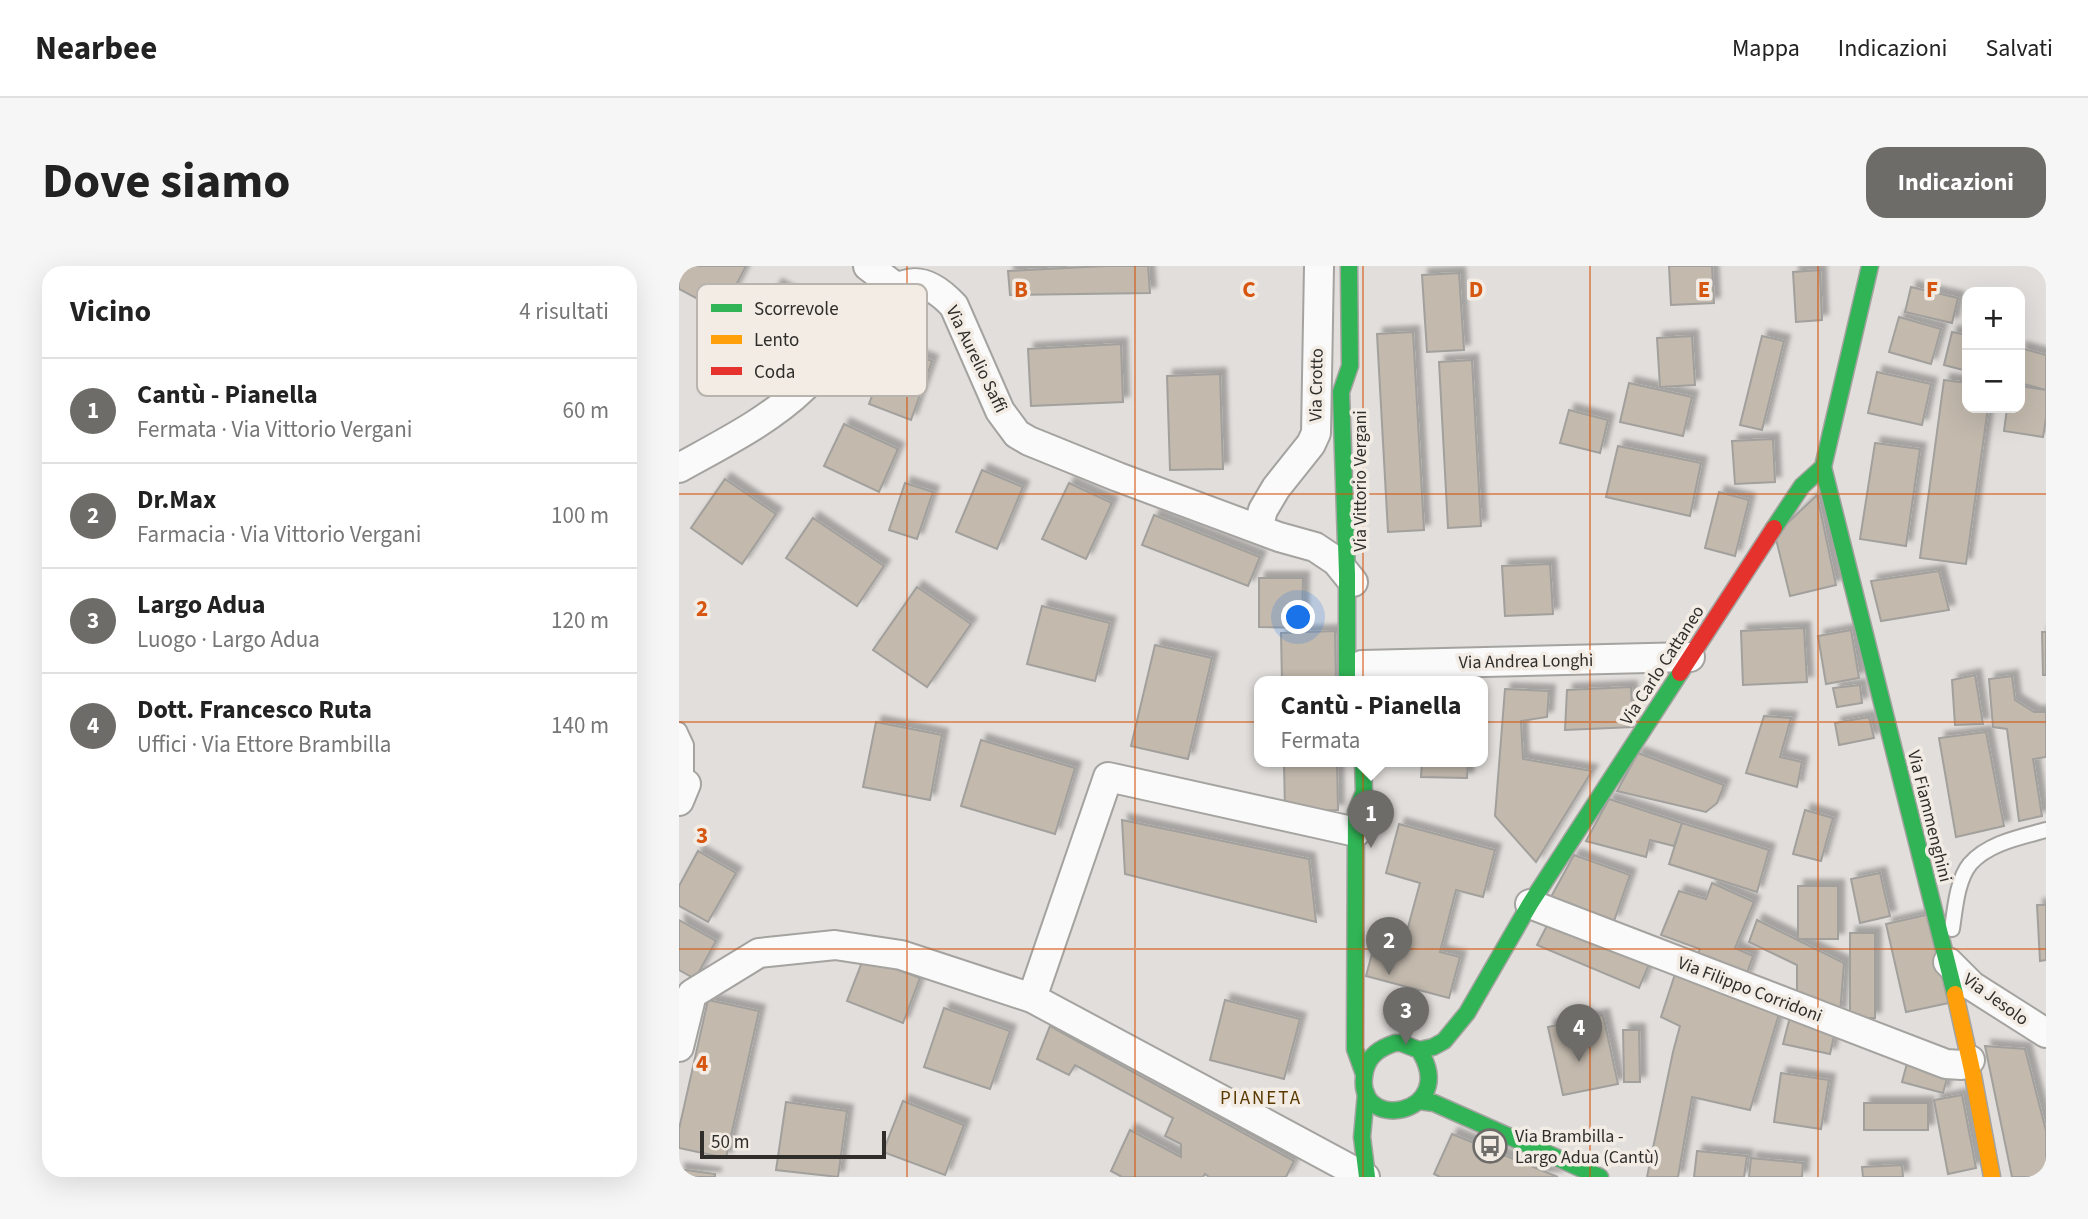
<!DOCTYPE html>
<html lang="it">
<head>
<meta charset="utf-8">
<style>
  :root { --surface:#fff; --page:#f6f6f6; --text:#222; --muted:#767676; --line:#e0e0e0; --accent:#6e6c69 }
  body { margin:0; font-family:"Source Sans 3",sans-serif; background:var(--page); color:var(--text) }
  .controls { position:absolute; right:21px; top:21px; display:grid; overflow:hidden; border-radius:14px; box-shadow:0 7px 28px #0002 }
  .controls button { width:63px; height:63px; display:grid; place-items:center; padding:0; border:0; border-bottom:2px solid var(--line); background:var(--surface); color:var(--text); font:35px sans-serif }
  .scale { position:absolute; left:21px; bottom:18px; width:186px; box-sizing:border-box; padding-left:7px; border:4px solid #302e2b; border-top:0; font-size:19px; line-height:24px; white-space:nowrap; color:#302e2b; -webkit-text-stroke:5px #f2ece5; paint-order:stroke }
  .you { position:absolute; left:620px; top:352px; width:24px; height:24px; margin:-18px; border:5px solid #fff; border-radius:50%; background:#1a73e8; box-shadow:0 0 0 10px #1a73e833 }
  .badge { display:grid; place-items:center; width:46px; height:46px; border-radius:50%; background:var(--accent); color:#fff; font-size:23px; font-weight:700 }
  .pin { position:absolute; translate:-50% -58px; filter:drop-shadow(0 2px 4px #0008) }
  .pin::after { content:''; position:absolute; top:37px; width:24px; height:21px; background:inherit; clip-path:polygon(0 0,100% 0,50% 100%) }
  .popup { position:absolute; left:575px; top:410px; width:234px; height:91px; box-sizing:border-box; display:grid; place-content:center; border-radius:14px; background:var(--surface); filter:drop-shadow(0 2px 5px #0005); font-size:23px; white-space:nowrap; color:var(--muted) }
  .popup b { font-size:26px; color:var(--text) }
  .popup::after { content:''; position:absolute; left:50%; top:100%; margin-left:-14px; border:14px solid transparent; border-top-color:var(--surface) }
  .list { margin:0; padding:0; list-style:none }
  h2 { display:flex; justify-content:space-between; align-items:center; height:91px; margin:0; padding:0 28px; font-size:30px }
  h2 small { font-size:23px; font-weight:400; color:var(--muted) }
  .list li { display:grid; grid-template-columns:46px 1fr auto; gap:21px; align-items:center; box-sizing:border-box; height:105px; padding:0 28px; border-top:2px solid var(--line) }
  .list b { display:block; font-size:26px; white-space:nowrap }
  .list p { margin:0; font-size:23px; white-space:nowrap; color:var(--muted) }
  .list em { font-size:23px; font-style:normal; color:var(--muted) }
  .map { position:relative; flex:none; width:1367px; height:911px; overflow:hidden; border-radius:21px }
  header { display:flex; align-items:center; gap:42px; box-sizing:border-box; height:98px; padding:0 35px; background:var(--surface); border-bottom:2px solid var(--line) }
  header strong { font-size:33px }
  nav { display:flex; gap:38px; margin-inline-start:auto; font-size:24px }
  .intro { display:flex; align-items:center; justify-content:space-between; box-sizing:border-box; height:168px; padding:0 42px }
  h1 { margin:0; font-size:49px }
  .button { padding:18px 32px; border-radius:21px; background:var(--accent); color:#fff; font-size:24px; font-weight:700 }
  main { display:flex; gap:42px; padding:0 42px }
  aside { flex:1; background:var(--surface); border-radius:21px; box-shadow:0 7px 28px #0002 }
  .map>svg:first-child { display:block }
</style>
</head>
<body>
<header>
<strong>Nearbee</strong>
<nav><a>Mappa</a><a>Indicazioni</a><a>Salvati</a></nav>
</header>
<div class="intro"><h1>Dove siamo</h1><a class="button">Indicazioni</a></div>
<main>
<aside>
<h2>Vicino<small>4 risultati</small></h2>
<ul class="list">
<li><span class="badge">1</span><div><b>Cantù - Pianella</b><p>Fermata · Via Vittorio Vergani</p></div><em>60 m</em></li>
<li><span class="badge">2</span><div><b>Dr.Max</b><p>Farmacia · Via Vittorio Vergani</p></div><em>100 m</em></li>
<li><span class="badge">3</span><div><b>Largo Adua</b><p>Luogo · Largo Adua</p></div><em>120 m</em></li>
<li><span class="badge">4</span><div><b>Dott. Francesco Ruta</b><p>Uffici · Via Ettore Brambilla</p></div><em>140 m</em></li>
</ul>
</aside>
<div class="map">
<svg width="1367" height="911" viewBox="0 0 1367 911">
  <defs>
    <filter id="shadow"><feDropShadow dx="6" dy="-6" stdDeviation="2" flood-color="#0004"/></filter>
  </defs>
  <rect width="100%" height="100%" fill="#e1dedb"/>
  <g fill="#c3b9ad" stroke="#a2a09d" stroke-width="2" filter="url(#shadow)">
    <polygon points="0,0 67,0 43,46 0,23"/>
    <polygon points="426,0 469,0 471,27 331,29 329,5"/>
    <polygon points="990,0 1033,0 1035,37 992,39"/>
    <polygon points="1141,4 1143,54 1117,56 1114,6"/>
    <polygon points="780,7 785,84 748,86 743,9"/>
    <polygon points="97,19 143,44 117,92 71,67"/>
    <polygon points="1232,21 1279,32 1273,57 1226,46"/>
    <polygon points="1220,51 1262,63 1252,98 1210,86"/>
    <polygon points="734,66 745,264 709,266 698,68"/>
    <polygon points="1273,66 1288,69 1288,105 1265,99"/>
    <polygon points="1013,70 1016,119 981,121 978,72"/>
    <polygon points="1083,70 1105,75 1083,164 1061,159"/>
    <polygon points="442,78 444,136 352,140 349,83"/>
    <polygon points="212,80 253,95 232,154 190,138"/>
    <polygon points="1341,82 1367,89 1367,124 1341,117"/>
    <polygon points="793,94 802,260 769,262 760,96"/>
    <polygon points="1198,106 1252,118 1243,159 1189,147"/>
    <polygon points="541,108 544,203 491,204 488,110"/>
    <polygon points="1265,114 1288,117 1288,142 1309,142 1287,298 1241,292"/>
    <polygon points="950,117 1013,131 1004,170 941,156"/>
    <polygon points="1341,120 1367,124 1367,152 1364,171 1325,165 1328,142 1341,142"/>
    <polygon points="890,144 929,154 921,187 881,177"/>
    <polygon points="165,158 219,183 200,226 145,200"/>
    <polygon points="1094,173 1096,216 1056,218 1053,175"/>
    <polygon points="1196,177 1241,183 1227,280 1181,273"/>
    <polygon points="939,180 1022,197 1011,250 927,231"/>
    <polygon points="303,204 344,221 318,283 277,266"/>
    <polygon points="46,213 97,248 63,298 12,262"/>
    <polygon points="226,217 254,226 238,273 210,264"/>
    <polygon points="390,217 433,237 407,293 363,273"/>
    <polygon points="1040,226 1070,234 1056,290 1026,282"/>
    <polygon points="1138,229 1157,319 1111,330 1096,269"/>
    <polygon points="475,249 581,291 569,320 463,279"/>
    <polygon points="134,252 205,300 178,340 107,292"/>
    <polygon points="871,298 874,348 826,350 823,300"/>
    <polygon points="1260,305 1270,344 1202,355 1192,315"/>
    <polygon points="580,312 624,312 623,362 580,361"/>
    <polygon points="238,321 292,358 248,421 194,384"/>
    <polygon points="363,340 431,357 416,415 348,398"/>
    <polygon points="1125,362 1128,416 1064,419 1062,365"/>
    <polygon points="1172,364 1180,412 1147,418 1139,370"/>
    <polygon points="656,365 657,416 603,416 602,367"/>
    <polygon points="1363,366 1367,366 1367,409 1364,409"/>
    <polygon points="476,379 533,392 509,493 452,480"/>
    <polygon points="1296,409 1304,458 1276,459 1273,414"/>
    <polygon points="1333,410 1336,434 1355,446 1367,446 1367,491 1354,493 1363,550 1340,555 1328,463 1314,461 1310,413"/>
    <polygon points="1181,419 1183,437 1158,441 1154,422"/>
    <polygon points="952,421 954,461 886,464 888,424"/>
    <polygon points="826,423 870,425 868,451 842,455 844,493 913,505 857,596 816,550"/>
    <polygon points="1085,450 1112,452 1101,491 1123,496 1118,521 1067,507"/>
    <polygon points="1190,451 1195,472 1160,479 1156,457"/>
    <polygon points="197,456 263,469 251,534 184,521"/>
    <polygon points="1307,466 1325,560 1277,571 1260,472"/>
    <polygon points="302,474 396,502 376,568 282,540"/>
    <polygon points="959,487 1045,519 1038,537 1027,546 938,525"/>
    <polygon points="605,496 658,496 659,544 606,545"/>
    <polygon points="743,496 789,496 788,512 742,511"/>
    <polygon points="930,533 1003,557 995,580 971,574 967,591 907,575"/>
    <polygon points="1126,544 1154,552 1142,595 1114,588"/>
    <polygon points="443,554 630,593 637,656 446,608"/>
    <polygon points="1003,557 1090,584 1078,626 990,598"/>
    <polygon points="720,558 816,584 804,631 777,624 761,686 781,691 770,732 687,710 698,669 725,676 741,617 707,607"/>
    <polygon points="19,585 57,607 29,656 0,640 0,620"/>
    <polygon points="895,589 951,609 935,655 872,631"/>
    <polygon points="1201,607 1211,650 1181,657 1172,613"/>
    <polygon points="1033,617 1075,636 1056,682 1074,690 1066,713 1017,692 1021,683 982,669 1000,625 1027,633"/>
    <rect x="1119" y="620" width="40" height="53"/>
    <polygon points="1358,639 1367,639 1367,694 1361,695"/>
    <polygon points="1251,648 1270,737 1227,746 1207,658"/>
    <polygon points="873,650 974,689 960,722 858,679"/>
    <polygon points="0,654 37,675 16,713 0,704"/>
    <polygon points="1078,654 1165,697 1161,748 1118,737 1118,699 1070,676"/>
    <rect x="1171" y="667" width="25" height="85"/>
    <polygon points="185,691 241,712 224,757 168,735"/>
    <polygon points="997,705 1100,748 1071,844 1013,831 999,911 968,911 994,786 1001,760 982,751"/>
    <polygon points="29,734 80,745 47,892 0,882 0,863"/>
    <polygon points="546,734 621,753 605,813 531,794"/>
    <polygon points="265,742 331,765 311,823 245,801"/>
    <polygon points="924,749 939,818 884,829 869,761"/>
    <polygon points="1111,751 1157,761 1151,788 1104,778"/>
    <polygon points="371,760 615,895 607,911 530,911 526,908 524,911 443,911 432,905 451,864 502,891 502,878 486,870 494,852 396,799 390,809 358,793"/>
    <polygon points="944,764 960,764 961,816 945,816"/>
    <polygon points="1306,780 1346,783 1367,865 1367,911 1333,911"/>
    <polygon points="1230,790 1271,801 1264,827 1223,816"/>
    <polygon points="1102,807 1150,814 1142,863 1095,856"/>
    <polygon points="1283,829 1297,902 1269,908 1255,834"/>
    <polygon points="224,835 285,859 266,909 204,886"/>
    <polygon points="107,836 168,845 159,911 97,904"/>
    <rect x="1185" y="837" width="64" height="27"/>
    <polygon points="773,868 879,911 761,911 755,908"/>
    <polygon points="1018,885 1068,890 1065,911 1015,911"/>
    <polygon points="1072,892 1124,897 1123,911 1070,911"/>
    <polygon points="1223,899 1224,911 1184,911 1183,901"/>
    <polygon points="0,903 36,908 36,911 0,911"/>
  </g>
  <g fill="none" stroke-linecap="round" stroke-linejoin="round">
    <defs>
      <g id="lane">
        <polyline points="0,464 7,479 7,518"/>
        <path d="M1273 663C1276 643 1278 614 1291 598 1309 577 1342 571 1367 564"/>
      </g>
      <g id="street">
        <polyline points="189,0 218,22"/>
        <path d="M0 202C43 178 90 155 125 121 156 92 185 33 225 19 245 12 262 26 275 40L321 145 338 168 350 175 439 211 600 271 636 281 657 295 674 316"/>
        <polyline points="579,262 584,244 597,222 632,178 637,167 640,0"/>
        <polyline points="683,399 1011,391"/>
        <polyline points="0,535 7,518"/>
        <polyline points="851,638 1267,798 1283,799 1291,794"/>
        <polyline points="1269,696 1293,720 1367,767"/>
        <polyline points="353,732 429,511 677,566"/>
        <polyline points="0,781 13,728 80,687 156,679 222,689 353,732 686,911"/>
      </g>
      <g id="fast">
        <polyline points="1144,201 1276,728"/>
        <polyline points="1095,262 1123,220 1144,201 1191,0"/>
        <polyline points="668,416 668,308 662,126 671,100 670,0"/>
        <polyline points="684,496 685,526 677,546 676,783 685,808"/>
        <path d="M716 777H722L740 784C782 850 672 869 686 805 690 789 701 782 716 777Z"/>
        <polyline points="740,784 754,781 765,775 788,747 851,638 1001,407"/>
        <polyline points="687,827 683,871 688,911"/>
        <polyline points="740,835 755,837 921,911"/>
      </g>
      <polyline id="slow" points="1276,728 1293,804 1313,911"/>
      <polyline id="jam" points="1001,407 1095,262"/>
    </defs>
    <use href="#lane" stroke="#a4a3a0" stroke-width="18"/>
    <use href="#street" stroke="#a4a3a0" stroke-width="32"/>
    <use href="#fast" stroke="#a4a3a0" stroke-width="19"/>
    <use href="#slow" stroke="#a4a3a0" stroke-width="19"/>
    <use href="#jam" stroke="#a4a3a0" stroke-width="19"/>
    <use href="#lane" stroke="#fafafa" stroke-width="14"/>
    <use href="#street" stroke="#fafafa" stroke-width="28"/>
    <use href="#fast" stroke="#30b455" stroke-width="16"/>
    <use href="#slow" stroke="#ff9f0a" stroke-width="16"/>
    <use href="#jam" stroke="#e5322d" stroke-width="16"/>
  </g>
  <path fill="none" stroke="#d6550f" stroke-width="2" stroke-opacity="0.55" d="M228 0V911M456 0V911M684 0V911M911 0V911M1139 0V911M0 228H1367M0 456H1367M0 683H1367"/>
  <defs>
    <symbol id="bus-ring" viewBox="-11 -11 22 22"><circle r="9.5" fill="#f2ece5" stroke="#6e6c69" stroke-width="1.5"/><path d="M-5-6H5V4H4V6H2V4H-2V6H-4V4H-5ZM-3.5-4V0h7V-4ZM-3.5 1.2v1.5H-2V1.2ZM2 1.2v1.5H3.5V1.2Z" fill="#6e6c69"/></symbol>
  </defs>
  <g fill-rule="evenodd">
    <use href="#bus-ring" x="792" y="861" width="38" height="38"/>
  </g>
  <g text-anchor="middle" stroke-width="7" stroke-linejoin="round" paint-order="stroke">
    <g font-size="18" fill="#302e2b" stroke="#f2ece5">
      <text transform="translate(298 93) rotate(64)" y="6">Via Aurelio Saffi</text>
      <text transform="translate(637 119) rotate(-89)" y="6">Via Crotto</text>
      <text transform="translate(681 215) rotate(-90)" y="6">Via Vittorio Vergani</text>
      <text transform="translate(847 395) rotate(-1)" y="6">Via Andrea Longhi</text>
      <text transform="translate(983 399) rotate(-57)" y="6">Via Carlo Cattaneo</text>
      <text transform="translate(1251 550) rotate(76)" y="6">Via Fiammenghini</text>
      <text transform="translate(1071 723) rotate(21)" y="6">Via Filippo Corridoni</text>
      <text transform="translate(1317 733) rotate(36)" y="6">Via Jesolo</text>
    </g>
    <g font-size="18" fill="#302e2b" stroke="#f2ece5" text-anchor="start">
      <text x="836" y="876">Via Brambilla -<tspan x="836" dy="21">Largo Adua (Cantù)</tspan></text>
    </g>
    <g font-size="19" letter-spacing="2" fill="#5a3a00" stroke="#f2ece5">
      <text x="582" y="838">PIANETA</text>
    </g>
  </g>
  <rect x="18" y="18" width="230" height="112" rx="10" fill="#f2ece5" stroke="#b8b3ad" stroke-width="2"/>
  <rect x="32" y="38" width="31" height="8" fill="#30b455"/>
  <rect x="32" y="69" width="31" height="9" fill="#ff9f0a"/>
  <rect x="32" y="101" width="31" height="8" fill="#e5322d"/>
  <g font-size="19" fill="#302e2b">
    <text x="75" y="49">Scorrevole</text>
    <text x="75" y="80">Lento</text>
    <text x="75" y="112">Coda</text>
  </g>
  <g font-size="23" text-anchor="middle" font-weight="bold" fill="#d6550f" stroke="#f2ece5" stroke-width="7" stroke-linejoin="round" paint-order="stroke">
    <text x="342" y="31">B</text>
    <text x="570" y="31">C</text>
    <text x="797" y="31">D</text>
    <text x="1025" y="31">E</text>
    <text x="1253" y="31">F</text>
    <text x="23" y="350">2</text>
    <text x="23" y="577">3</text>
    <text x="23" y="805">4</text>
  </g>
</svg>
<div class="controls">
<button>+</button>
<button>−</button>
</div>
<div class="scale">50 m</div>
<div class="you"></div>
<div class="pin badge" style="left:692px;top:582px">1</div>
<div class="popup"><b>Cantù - Pianella</b>Fermata</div>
<div class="pin badge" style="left:710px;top:709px">2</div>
<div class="pin badge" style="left:727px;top:779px">3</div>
<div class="pin badge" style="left:900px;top:796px">4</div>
</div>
</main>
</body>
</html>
